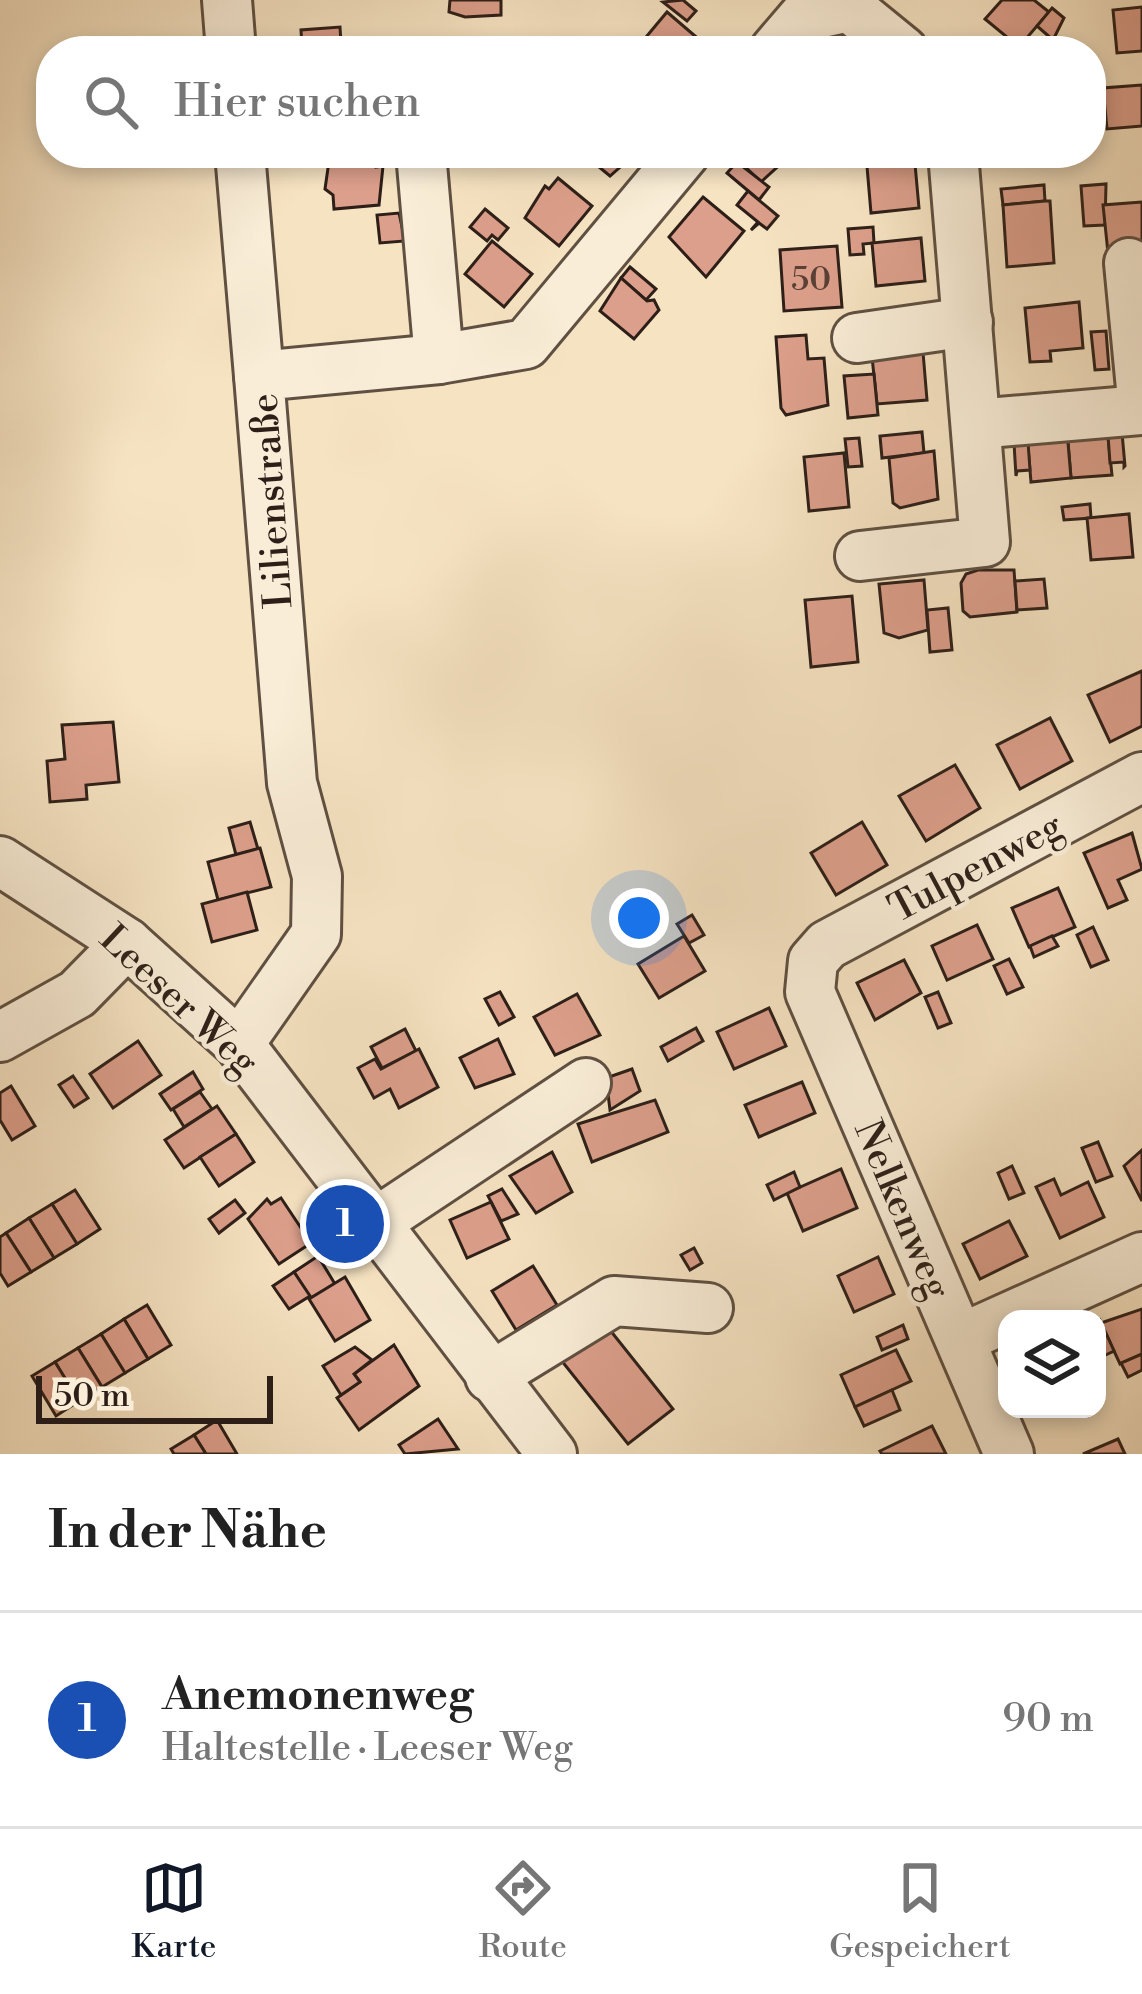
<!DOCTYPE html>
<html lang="de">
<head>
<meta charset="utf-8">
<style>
  :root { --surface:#fff; --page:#f6f6f6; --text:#222; --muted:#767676; --line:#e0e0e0; --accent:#111827 }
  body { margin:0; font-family:"Libre Bodoni",serif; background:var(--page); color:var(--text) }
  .controls { position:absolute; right:36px; bottom:36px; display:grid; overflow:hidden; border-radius:24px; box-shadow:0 6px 18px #0003 }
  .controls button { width:108px; height:108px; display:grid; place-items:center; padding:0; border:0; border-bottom:3px solid var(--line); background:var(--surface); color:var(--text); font:60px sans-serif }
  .scale { position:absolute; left:36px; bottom:30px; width:237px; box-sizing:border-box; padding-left:12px; border:6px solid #2d1f18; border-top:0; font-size:33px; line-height:42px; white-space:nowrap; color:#2d1f18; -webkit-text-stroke:9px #f9edd7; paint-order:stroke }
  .you { position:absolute; left:639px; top:918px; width:42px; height:42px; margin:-30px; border:9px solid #fff; border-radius:50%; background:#1a73e8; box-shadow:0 0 0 18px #1a73e833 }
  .badge { display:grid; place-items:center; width:78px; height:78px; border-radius:50%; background:var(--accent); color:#fff; font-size:39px; font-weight:700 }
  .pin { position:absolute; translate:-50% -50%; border:6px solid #fff; box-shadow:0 3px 12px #0006 }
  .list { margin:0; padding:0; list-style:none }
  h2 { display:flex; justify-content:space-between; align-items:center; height:156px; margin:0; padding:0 48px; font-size:51px }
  h2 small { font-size:39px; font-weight:400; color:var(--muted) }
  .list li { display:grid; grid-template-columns:78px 1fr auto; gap:36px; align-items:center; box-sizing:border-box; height:216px; padding:0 48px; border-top:3px solid var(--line) }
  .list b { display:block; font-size:45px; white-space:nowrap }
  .list p { margin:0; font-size:39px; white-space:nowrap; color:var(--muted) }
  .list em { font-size:39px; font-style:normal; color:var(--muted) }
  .icon { flex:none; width:66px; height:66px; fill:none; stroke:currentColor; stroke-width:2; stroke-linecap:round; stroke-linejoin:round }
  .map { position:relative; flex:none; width:1142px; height:1454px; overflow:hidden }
  .search { position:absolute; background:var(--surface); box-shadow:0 6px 18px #0003; left:36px; right:36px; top:36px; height:132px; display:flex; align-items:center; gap:30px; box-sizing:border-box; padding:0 42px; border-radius:48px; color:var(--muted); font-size:45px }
  .sheet { height:372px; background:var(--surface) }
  nav { display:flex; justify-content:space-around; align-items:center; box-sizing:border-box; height:168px; border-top:3px solid var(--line); background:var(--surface); font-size:33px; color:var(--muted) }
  nav a { display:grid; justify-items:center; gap:6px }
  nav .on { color:var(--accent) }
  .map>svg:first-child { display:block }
</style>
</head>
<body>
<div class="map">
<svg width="1142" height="1454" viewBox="0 0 1142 1454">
  <rect width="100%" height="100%" fill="#f6e3c2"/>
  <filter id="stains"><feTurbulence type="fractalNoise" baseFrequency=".00167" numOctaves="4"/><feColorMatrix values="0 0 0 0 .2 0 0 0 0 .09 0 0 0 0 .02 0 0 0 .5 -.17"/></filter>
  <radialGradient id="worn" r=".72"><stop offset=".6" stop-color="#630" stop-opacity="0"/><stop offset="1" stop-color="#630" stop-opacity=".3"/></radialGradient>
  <g fill="#dc9f8b" stroke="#2d1f18" stroke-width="3">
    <polygon points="450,0 501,0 501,15 465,17 449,12"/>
    <polygon points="683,0 696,11 687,21 663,2"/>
    <polygon points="1002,0 1034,0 1049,12 1019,47 985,19"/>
    <polygon points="1142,7 1142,51 1117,53 1113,10"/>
    <polygon points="1052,8 1064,18 1053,40 1037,26"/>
    <polygon points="667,12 702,42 694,51 650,51 641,43"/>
    <polygon points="340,27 341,43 302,47 301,30"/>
    <polygon points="834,31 858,51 835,51 824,42"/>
    <polygon points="370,40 371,51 316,51 315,45"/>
    <polygon points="1142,85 1142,126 1107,129 1103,88"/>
    <polygon points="375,153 376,167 383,166 379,205 334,209 333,195 325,189 330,154"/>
    <polygon points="582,153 636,153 610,176"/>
    <polygon points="731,153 785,153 785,160 761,182"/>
    <polygon points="914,153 919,208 871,213 866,155"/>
    <polygon points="737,162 769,187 759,200 727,173"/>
    <polygon points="558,178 592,206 559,246 525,218 545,186 549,189"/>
    <polygon points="1106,184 1105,225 1084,226 1081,186"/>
    <polygon points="1044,185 1045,201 1003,205 1001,189"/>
    <polygon points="748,191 778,216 767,229 759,223 751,230 758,222 737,205"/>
    <polygon points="703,197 744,231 706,277 669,237"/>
    <polygon points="1045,201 1050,201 1054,263 1007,267 1003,205"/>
    <polygon points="1142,202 1142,247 1108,253 1103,205"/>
    <polygon points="485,209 508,228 498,240 492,235 487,241 470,227"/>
    <polygon points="399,213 405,241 380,243 377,215"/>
    <polygon points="873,227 874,243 863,244 864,254 850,255 848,229"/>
    <polygon points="921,238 925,281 876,286 872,243"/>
    <polygon points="492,241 532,274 504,307 465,274"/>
    <polygon points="837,246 842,307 784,311 780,250"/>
    <polygon points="630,267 656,289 646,300 621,278"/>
    <polygon points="621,278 647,301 654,300 659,310 634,339 600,311"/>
    <polygon points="1079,302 1083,348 1050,351 1051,361 1030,362 1025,308"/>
    <polygon points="1106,331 1109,369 1095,370 1091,332"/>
    <polygon points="806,335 808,359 824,358 828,405 786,415 781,408 776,337"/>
    <polygon points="923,352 927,400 877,404 872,357"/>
    <polygon points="874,374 878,415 848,418 844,376"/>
    <polygon points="1107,428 1112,475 1071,478 1067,431"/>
    <polygon points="1067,431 1071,478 1031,482 1027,435"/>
    <polygon points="922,432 924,453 882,458 880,436"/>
    <polygon points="1122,433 1125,466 1124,467 1124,462 1110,463 1108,435"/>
    <polygon points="859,438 862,466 848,467 845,439"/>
    <polygon points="1028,442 1030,470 1017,471 1016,476 1014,443"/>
    <polygon points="934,451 938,499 900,508 893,503 889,458"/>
    <polygon points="844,453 849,507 809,511 804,457"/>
    <polygon points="1090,504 1091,518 1064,520 1062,507"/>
    <polygon points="1129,514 1133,557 1091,560 1087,518"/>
    <polygon points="978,570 1014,570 1017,612 970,617 963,611 961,583 966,574"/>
    <polygon points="1044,579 1047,608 1017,610 1015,581"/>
    <polygon points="924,580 928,630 899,638 884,633 879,584"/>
    <polygon points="852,596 858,662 811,667 805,600"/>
    <polygon points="948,608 952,650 930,652 927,610"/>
    <polygon points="1142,671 1142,726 1110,742 1088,695"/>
    <polygon points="1050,718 1072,761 1020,789 997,745"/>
    <polygon points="113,722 119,782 86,785 87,799 50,802 47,761 65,759 62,725"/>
    <polygon points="955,765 980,808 926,841 899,796"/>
    <polygon points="250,822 258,849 236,855 229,828"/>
    <polygon points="862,822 887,865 836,895 811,853"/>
    <polygon points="1132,833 1142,869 1118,880 1127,900 1108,908 1084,853"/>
    <polygon points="260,848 271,887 218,900 208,862"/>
    <polygon points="1058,888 1075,927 1029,947 1012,908"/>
    <polygon points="247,892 257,930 212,942 202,904"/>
    <polygon points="692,915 704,935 689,943 677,924"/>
    <polygon points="977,925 993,959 947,980 932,946"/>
    <polygon points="1093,927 1108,960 1091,967 1077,935"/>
    <polygon points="684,936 705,971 659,998 638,964"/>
    <polygon points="1052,936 1058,946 1034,957 1030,946"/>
    <polygon points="1009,959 1023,987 1007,994 994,966"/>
    <polygon points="904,960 921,993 875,1020 857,983"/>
    <polygon points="500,992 514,1017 499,1025 485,999"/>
    <polygon points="938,992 951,1023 938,1028 925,997"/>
    <polygon points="577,994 600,1035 555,1055 534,1017"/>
    <polygon points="769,1008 786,1046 734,1069 717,1032"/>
    <polygon points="696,1028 703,1041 668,1061 661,1047"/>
    <polygon points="405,1029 416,1051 382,1068 371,1047"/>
    <polygon points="498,1039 514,1074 475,1088 460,1058"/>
    <polygon points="138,1041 161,1075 113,1108 90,1074"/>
    <polygon points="419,1049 438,1087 399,1108 390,1089 374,1098 358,1068 375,1059 381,1069"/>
    <polygon points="632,1069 640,1091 610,1110 606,1078"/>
    <polygon points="193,1072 203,1089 171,1110 160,1094"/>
    <polygon points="73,1076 88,1098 74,1107 59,1085"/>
    <polygon points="802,1082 815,1113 759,1137 745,1105"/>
    <polygon points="11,1086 35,1126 12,1140 0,1120 0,1093"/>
    <polygon points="200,1092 212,1109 184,1127 173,1109"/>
    <polygon points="655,1100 668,1132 592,1162 578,1124"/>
    <polygon points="217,1106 236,1134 184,1168 165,1140"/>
    <polygon points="236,1134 254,1162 219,1186 200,1157"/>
    <polygon points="1098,1142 1112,1176 1096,1182 1082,1148"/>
    <polygon points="1142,1150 1142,1201 1124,1166"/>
    <polygon points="552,1152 572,1192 536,1213 510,1176"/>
    <polygon points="1012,1166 1024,1193 1009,1199 998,1173"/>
    <polygon points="841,1169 857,1208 803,1231 787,1193"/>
    <polygon points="794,1172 800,1187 774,1200 767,1185"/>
    <polygon points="1054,1179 1061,1195 1088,1182 1104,1217 1060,1238 1036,1187"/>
    <polygon points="502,1189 518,1214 501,1221 488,1196"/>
    <polygon points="75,1190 100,1229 77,1244 52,1204"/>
    <polygon points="281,1198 311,1243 279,1264 248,1219 267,1199 271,1204"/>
    <polygon points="235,1200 245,1213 219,1233 209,1219"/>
    <polygon points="491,1202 509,1239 467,1258 450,1220"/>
    <polygon points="52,1204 77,1244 54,1258 29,1218"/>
    <polygon points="29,1218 54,1258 31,1272 6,1233"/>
    <polygon points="1009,1221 1027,1256 980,1279 963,1244"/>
    <polygon points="6,1233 31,1272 8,1286 0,1273 0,1237"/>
    <polygon points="694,1248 702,1263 690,1270 681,1255"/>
    <polygon points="318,1256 335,1284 311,1298 294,1272"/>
    <polygon points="878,1257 894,1294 854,1312 838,1276"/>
    <polygon points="533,1266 557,1305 516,1330 492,1291"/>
    <polygon points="294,1272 310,1296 289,1309 273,1286"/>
    <polygon points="345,1277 370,1320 335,1341 309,1299"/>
    <polygon points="147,1305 171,1345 148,1359 124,1319"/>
    <polygon points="1142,1309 1142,1354 1120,1364 1101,1323"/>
    <polygon points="598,1315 673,1409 628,1444 553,1350"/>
    <polygon points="124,1319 148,1359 125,1373 101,1334"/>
    <polygon points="1100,1320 1114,1351 1097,1359 1097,1322"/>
    <polygon points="903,1325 908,1339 882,1350 877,1337"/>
    <polygon points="101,1334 125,1373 102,1387 78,1348"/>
    <polygon points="394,1345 419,1386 359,1430 337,1398 360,1382 354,1374"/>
    <polygon points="355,1347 372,1360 354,1374 360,1382 341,1395 323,1366"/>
    <polygon points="78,1348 102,1387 79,1401 55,1362"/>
    <polygon points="896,1350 911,1381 855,1407 841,1375"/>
    <polygon points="1142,1354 1142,1370 1128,1377 1121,1363"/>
    <polygon points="55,1362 79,1401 56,1416 32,1376"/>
    <polygon points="892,1390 900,1410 864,1426 855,1407"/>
    <polygon points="438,1419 458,1449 405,1454 399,1445"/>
    <polygon points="217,1420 237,1454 206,1454 194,1435"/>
    <polygon points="932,1426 946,1454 882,1454 880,1451"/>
    <polygon points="194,1435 206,1454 174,1454 171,1449"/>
    <polygon points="1118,1439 1125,1454 1083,1454"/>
  </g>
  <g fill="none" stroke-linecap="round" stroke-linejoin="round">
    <defs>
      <g id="minor">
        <polyline points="227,0 231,51"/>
        <polyline points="774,51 803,17 849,7 903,51"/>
        <polyline points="240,153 259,376"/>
        <polyline points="421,153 439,359"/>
        <polyline points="1129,263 1142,399"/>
        <polyline points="857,338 968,322"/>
        <polyline points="976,424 1142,410"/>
        <polyline points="860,556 985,542 953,153"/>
        <polyline points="0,861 127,943 239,1044 552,1454"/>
        <polyline points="0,1037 77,994 127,943"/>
        <polyline points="239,1044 316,934 317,876 292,783 259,376 439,359 526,344 685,153"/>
        <polyline points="375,1223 586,1083"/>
        <polyline points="960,1339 1142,1257"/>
        <polyline points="490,1377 614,1301 708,1308"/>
        <polyline points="1009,1454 810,992 813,961 827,945 1142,777"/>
      </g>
    </defs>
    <use href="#minor" stroke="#5f5042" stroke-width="54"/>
    <use href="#minor" stroke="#f9edd7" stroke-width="48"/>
  </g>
  <g text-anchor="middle" stroke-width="9" stroke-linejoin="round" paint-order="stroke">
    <g font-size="33" fill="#593f35">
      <text x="811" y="290">50</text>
    </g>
    <g font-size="39" fill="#2d1f18" stroke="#f9edd7">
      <text transform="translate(270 501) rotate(-94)" y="14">Lilienstraße</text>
      <text transform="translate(975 866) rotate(-28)" y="14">Tulpenweg</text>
      <text transform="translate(180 999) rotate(43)" y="14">Leeser Weg</text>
      <text transform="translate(904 1209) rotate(67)" y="14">Nelkenweg</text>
    </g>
  </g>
  <rect width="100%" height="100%" filter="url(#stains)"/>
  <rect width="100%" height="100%" fill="url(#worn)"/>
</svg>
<div class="controls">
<button><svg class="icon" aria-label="layers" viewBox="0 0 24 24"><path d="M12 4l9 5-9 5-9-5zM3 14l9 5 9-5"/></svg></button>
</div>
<div class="scale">50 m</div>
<div class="you"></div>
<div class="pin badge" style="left:345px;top:1224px;background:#1a4fb4">1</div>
<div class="search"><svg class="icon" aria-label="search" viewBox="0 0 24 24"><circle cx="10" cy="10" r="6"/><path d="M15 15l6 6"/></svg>Hier suchen</div>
</div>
<section class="sheet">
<h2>In der Nähe<small></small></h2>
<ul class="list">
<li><span class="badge" style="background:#1a4fb4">1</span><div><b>Anemonenweg</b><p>Haltestelle · Leeser Weg</p></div><em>90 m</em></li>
</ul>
</section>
<nav>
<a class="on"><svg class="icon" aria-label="map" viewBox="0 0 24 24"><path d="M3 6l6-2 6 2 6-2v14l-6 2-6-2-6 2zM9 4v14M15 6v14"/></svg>Karte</a>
<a><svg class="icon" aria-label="directions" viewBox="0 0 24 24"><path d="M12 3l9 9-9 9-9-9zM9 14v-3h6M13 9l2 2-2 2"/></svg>Route</a>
<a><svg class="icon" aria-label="saved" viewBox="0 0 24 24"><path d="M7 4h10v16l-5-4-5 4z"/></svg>Gespeichert</a>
</nav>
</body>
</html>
